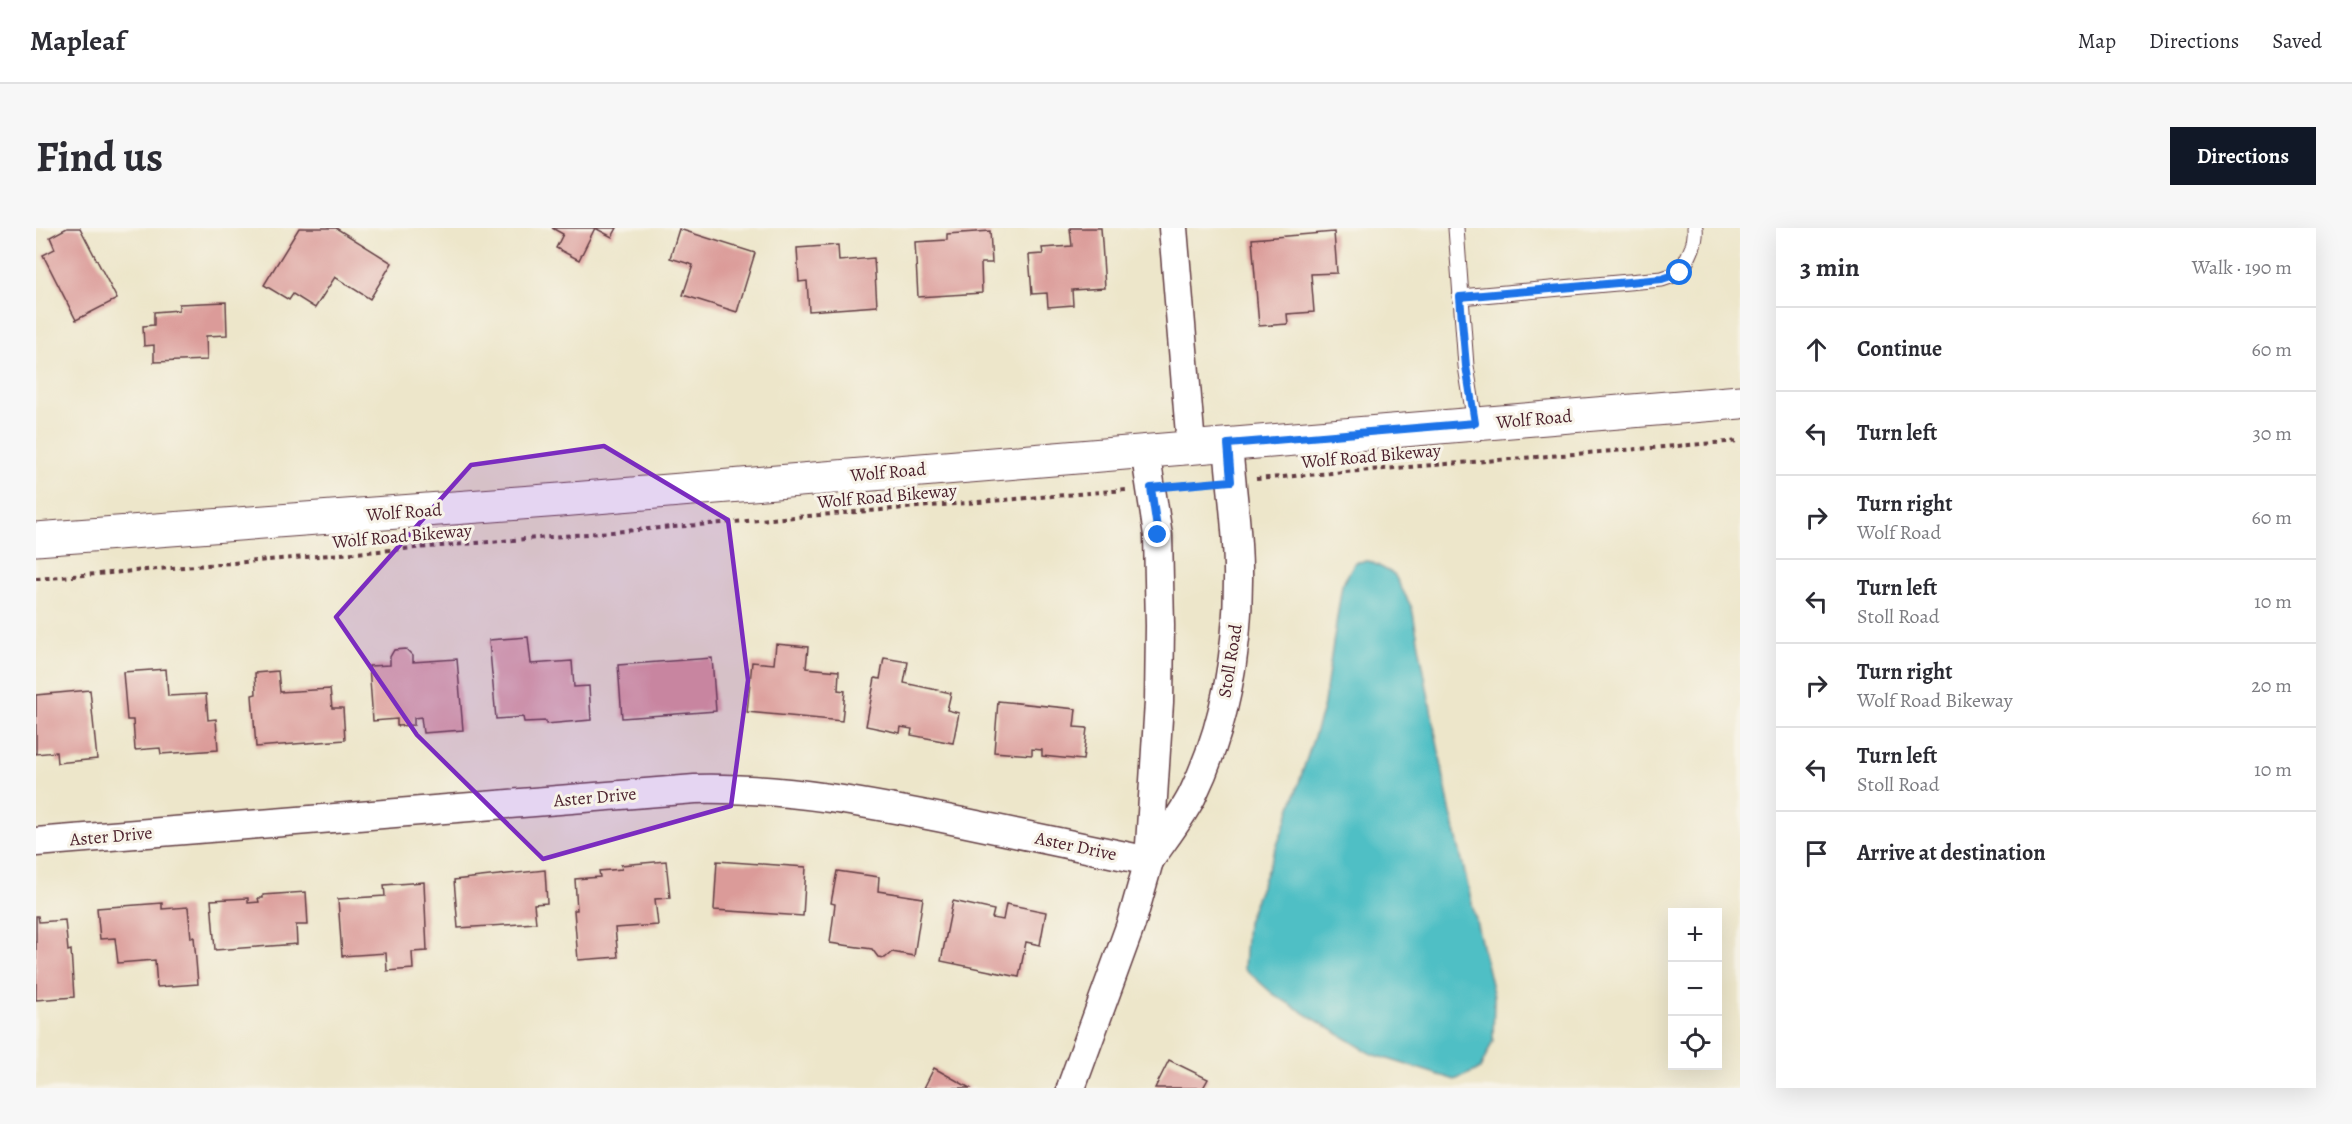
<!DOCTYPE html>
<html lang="en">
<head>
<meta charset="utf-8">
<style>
  :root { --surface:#fff; --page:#f7f7f7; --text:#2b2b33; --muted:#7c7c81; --line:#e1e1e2; --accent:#111827 }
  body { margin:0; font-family:Alegreya,serif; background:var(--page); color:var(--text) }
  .controls { position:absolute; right:18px; bottom:18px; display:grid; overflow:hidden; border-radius:0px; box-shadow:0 6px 24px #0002 }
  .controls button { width:54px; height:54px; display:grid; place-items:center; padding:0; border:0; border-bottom:2px solid var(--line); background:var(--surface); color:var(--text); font:30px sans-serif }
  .stop { position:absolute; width:18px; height:18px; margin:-14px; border:4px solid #1a73e8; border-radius:50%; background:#fff }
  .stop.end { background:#1a73e8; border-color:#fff; box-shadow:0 2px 6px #0008 }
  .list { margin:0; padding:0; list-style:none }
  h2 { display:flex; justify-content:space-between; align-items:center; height:78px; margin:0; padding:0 24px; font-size:26px }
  h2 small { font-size:20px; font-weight:400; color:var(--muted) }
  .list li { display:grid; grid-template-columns:39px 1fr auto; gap:18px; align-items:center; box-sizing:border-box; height:84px; padding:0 24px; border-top:2px solid var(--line) }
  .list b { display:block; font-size:22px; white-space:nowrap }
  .list p { margin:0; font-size:20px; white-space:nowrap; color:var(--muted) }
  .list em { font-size:20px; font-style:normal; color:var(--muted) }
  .icon { flex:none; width:33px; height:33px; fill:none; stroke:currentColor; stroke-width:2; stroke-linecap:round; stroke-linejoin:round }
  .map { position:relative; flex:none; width:1704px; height:860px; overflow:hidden; border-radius:0px }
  header { display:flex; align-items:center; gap:36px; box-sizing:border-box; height:84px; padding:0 30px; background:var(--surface); border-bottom:2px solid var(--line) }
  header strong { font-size:28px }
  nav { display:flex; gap:33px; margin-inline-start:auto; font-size:21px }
  .intro { display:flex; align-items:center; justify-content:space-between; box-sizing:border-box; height:144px; padding:0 36px }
  h1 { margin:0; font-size:42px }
  .button { padding:15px 27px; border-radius:0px; background:var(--accent); color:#fff; font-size:21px; font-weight:700 }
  main { display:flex; gap:36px; padding:0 36px }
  aside { flex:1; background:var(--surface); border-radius:0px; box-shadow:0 6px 24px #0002 }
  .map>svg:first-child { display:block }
</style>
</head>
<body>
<header>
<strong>Mapleaf</strong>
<nav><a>Map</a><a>Directions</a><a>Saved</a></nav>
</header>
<div class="intro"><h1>Find us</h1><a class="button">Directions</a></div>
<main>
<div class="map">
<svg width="1704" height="860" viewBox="0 0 1704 860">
  <rect width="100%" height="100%" fill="#f7f3e8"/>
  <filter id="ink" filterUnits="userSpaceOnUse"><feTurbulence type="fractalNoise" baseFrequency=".0167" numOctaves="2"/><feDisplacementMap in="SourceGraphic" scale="12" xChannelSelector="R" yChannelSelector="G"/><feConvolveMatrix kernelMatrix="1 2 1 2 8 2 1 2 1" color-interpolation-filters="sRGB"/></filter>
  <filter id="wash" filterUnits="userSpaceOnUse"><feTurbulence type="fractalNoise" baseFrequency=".008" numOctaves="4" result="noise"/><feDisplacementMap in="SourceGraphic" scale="24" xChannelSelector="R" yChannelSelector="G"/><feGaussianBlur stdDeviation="1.35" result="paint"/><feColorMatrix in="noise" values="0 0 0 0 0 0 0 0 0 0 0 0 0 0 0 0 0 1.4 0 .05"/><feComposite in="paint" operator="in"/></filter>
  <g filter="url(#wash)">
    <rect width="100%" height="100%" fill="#ede6ca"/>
    <polygon fill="#50bfc5" stroke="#4d6f78" stroke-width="1.5" points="1333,333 1358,346 1376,380 1413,577 1458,769 1457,813 1444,841 1419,852 1336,826 1237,766 1208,740 1211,694 1250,594 1287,481 1306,357 1319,334"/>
    <g id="blocks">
      <g fill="#db9b99">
        <polygon points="31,0 44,0 81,71 40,92 7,27 19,21 14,9"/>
        <polygon points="263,0 300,0 356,35 334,71 299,49 279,80 257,66 253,72 228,57"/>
        <polygon points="516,0 581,0 576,9 559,0 543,32 520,20 527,6"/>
        <polygon points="1034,0 1065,0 1069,60 1036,62 1037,77 1012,79 1011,65 996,66 993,27 1007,26 1006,20 1036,18"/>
        <polygon points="643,1 719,25 701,84 647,67 657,37 634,30"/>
        <polygon points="954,3 956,35 945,35 946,65 882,69 879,14 911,12 911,6"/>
        <polygon points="1298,4 1301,45 1275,46 1278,84 1251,86 1252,96 1223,98 1216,11"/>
        <polygon points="802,17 803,33 838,30 841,78 773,83 771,53 763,54 761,20"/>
        <polygon points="190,74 191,107 170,108 171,132 118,134 118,117 108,118 107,98 118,97 118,84 143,82 143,76"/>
        <polygon points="492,409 495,436 536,433 538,459 553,458 555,492 510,496 510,493 488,494 487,489 460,491 453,412"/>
        <polygon points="740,416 772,419 770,440 803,443 802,462 809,463 806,493 711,484 716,434 738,436"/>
        <polygon points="370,421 377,428 377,434 421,431 427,502 387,505 385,489 378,490 378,497 361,498 361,491 337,493 333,438 354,437 354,429 358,422"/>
        <polygon points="676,430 680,483 586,490 582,437"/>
        <polygon points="848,430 872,434 868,455 915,465 911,482 923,485 917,515 875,507 876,501 865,499 864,505 830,498 839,450 844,451"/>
        <polygon points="130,441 132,468 170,466 172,492 180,491 182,522 125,526 124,520 99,522 97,492 91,492 87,444"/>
        <polygon points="242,443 244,464 294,461 296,480 307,480 309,512 220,519 216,467 220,466 219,445"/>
        <polygon points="54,462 61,531 21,535 20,524 0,526 0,467"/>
        <polygon points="962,473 1040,481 1038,499 1051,500 1047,532 1006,528 1006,522 996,521 996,527 958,524"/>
        <polygon points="630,633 634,670 619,671 622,697 579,700 582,729 542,732 538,682 541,682 539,651 564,649 563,643 586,641 585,637"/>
        <polygon points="681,633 770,639 767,688 678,682"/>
        <polygon points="509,642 511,675 498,676 500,695 422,700 418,652"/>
        <polygon points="801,643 843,649 842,663 887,670 878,728 856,724 849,730 842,729 836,721 794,715 799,676 795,675"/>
        <polygon points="388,654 391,723 376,724 377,741 351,743 350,725 306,728 302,671 349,668 348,657"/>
        <polygon points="270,664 272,697 260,697 261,716 179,722 175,672 212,670 212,675 223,674 222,670 227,670 227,667"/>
        <polygon points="917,673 958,682 956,690 967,692 970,676 1010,684 1004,717 990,714 983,749 905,733"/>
        <polygon points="126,675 126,681 152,679 155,710 158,709 162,756 121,759 119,732 82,735 79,710 64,711 61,680"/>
        <polygon points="0,688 2,688 3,694 29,692 32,723 35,722 38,769 0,772"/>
        <polygon points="1133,832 1172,851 1167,860 1119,860"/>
        <polygon points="898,840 934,860 888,860"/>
      </g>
    </g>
  </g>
  <g filter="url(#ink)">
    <use href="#blocks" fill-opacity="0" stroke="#623d43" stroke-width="1.5"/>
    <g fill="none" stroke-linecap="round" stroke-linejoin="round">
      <defs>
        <g id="lane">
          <polyline points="1420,0 1430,138 1439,195"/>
          <path d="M1424 69 1626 51 1644 45C1651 31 1661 16 1659 0"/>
        </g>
        <g id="street">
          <polyline points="1137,0 1155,218"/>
          <path d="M0 614 659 561C750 559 837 576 926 594 988 607 1051 620 1113 633"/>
          <path d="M1113 633C1127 612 1144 591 1156 568 1188 502 1202 426 1202 352 1203 307 1195 260 1192 215"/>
          <polyline points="1035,860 1095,696 1113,633 1123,474 1124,398 1122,307 1109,222"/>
        </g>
        <polyline id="secondary" points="0,311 524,272 1704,174"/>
      </defs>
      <use href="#lane" stroke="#623d43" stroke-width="17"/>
      <use href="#street" stroke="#623d43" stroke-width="31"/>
      <use href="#secondary" stroke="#623d43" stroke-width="35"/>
      <g stroke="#623d43" stroke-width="4" stroke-dasharray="4.5 4.5" stroke-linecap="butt">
        <polyline points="1220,251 1704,213"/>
        <polyline points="1140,258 1168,255"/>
        <polyline points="0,351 1090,262"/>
      </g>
      <use href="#lane" stroke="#fff" stroke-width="15"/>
      <use href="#street" stroke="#fff" stroke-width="28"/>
      <use href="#secondary" stroke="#fff" stroke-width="33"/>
    </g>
  </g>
  <g fill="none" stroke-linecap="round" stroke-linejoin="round" filter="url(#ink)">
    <polyline stroke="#1a73e8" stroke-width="8" points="1122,307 1115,260 1195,253 1192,216 1439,195 1430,138 1424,69 1626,51 1644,45"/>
  </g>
  <path fill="#7b2cbf" fill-opacity="0.2" stroke="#7b2cbf" stroke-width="4.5" stroke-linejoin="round" d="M568 218 692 292 712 452 695 578 507 631 381 507 300 389 435 237Z"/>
  <g text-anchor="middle" stroke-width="6" stroke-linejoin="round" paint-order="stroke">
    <g font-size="18" fill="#4a1f2b" stroke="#f7f3e8">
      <text transform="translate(1498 191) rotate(-5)" y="6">Wolf Road</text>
      <text transform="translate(1335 228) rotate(-5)" y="6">Wolf Road Bikeway</text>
      <text transform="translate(852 244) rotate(-5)" y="6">Wolf Road</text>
      <text transform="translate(851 268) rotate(-5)" y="6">Wolf Road Bikeway</text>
      <text transform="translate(368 284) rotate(-4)" y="6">Wolf Road</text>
      <text transform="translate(366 308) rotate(-5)" y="6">Wolf Road Bikeway</text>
      <text transform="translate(1194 433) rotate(-81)" y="6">Stoll Road</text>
      <text transform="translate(559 569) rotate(-5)" y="6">Aster Drive</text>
      <text transform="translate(75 608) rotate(-5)" y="6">Aster Drive</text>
      <text transform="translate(1040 618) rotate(12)" y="6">Aster Drive</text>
    </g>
  </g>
</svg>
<div class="controls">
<button>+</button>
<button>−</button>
<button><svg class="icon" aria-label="locate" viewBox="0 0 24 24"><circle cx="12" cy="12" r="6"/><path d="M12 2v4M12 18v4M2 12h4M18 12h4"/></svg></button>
</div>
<div class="stop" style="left:1644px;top:45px"></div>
<div class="stop end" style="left:1122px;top:307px"></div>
</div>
<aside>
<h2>3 min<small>Walk · 190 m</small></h2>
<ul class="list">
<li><svg class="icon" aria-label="ahead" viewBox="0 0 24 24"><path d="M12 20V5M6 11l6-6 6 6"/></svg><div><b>Continue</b></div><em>60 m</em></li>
<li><svg class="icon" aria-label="left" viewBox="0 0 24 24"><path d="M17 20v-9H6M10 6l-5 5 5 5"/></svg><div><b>Turn left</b></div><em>30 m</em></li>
<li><svg class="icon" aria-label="right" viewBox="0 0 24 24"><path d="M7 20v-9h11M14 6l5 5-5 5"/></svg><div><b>Turn right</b><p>Wolf Road</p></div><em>60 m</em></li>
<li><svg class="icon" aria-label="left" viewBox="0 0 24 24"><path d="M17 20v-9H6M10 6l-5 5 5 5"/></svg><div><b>Turn left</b><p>Stoll Road</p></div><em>10 m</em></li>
<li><svg class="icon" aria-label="right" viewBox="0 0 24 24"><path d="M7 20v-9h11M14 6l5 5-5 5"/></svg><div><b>Turn right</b><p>Wolf Road Bikeway</p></div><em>20 m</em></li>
<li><svg class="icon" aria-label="left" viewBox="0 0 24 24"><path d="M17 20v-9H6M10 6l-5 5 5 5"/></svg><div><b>Turn left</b><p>Stoll Road</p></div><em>10 m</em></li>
<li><svg class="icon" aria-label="arrive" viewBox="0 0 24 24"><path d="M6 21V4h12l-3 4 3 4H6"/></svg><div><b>Arrive at destination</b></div></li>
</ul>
</aside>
</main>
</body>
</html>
